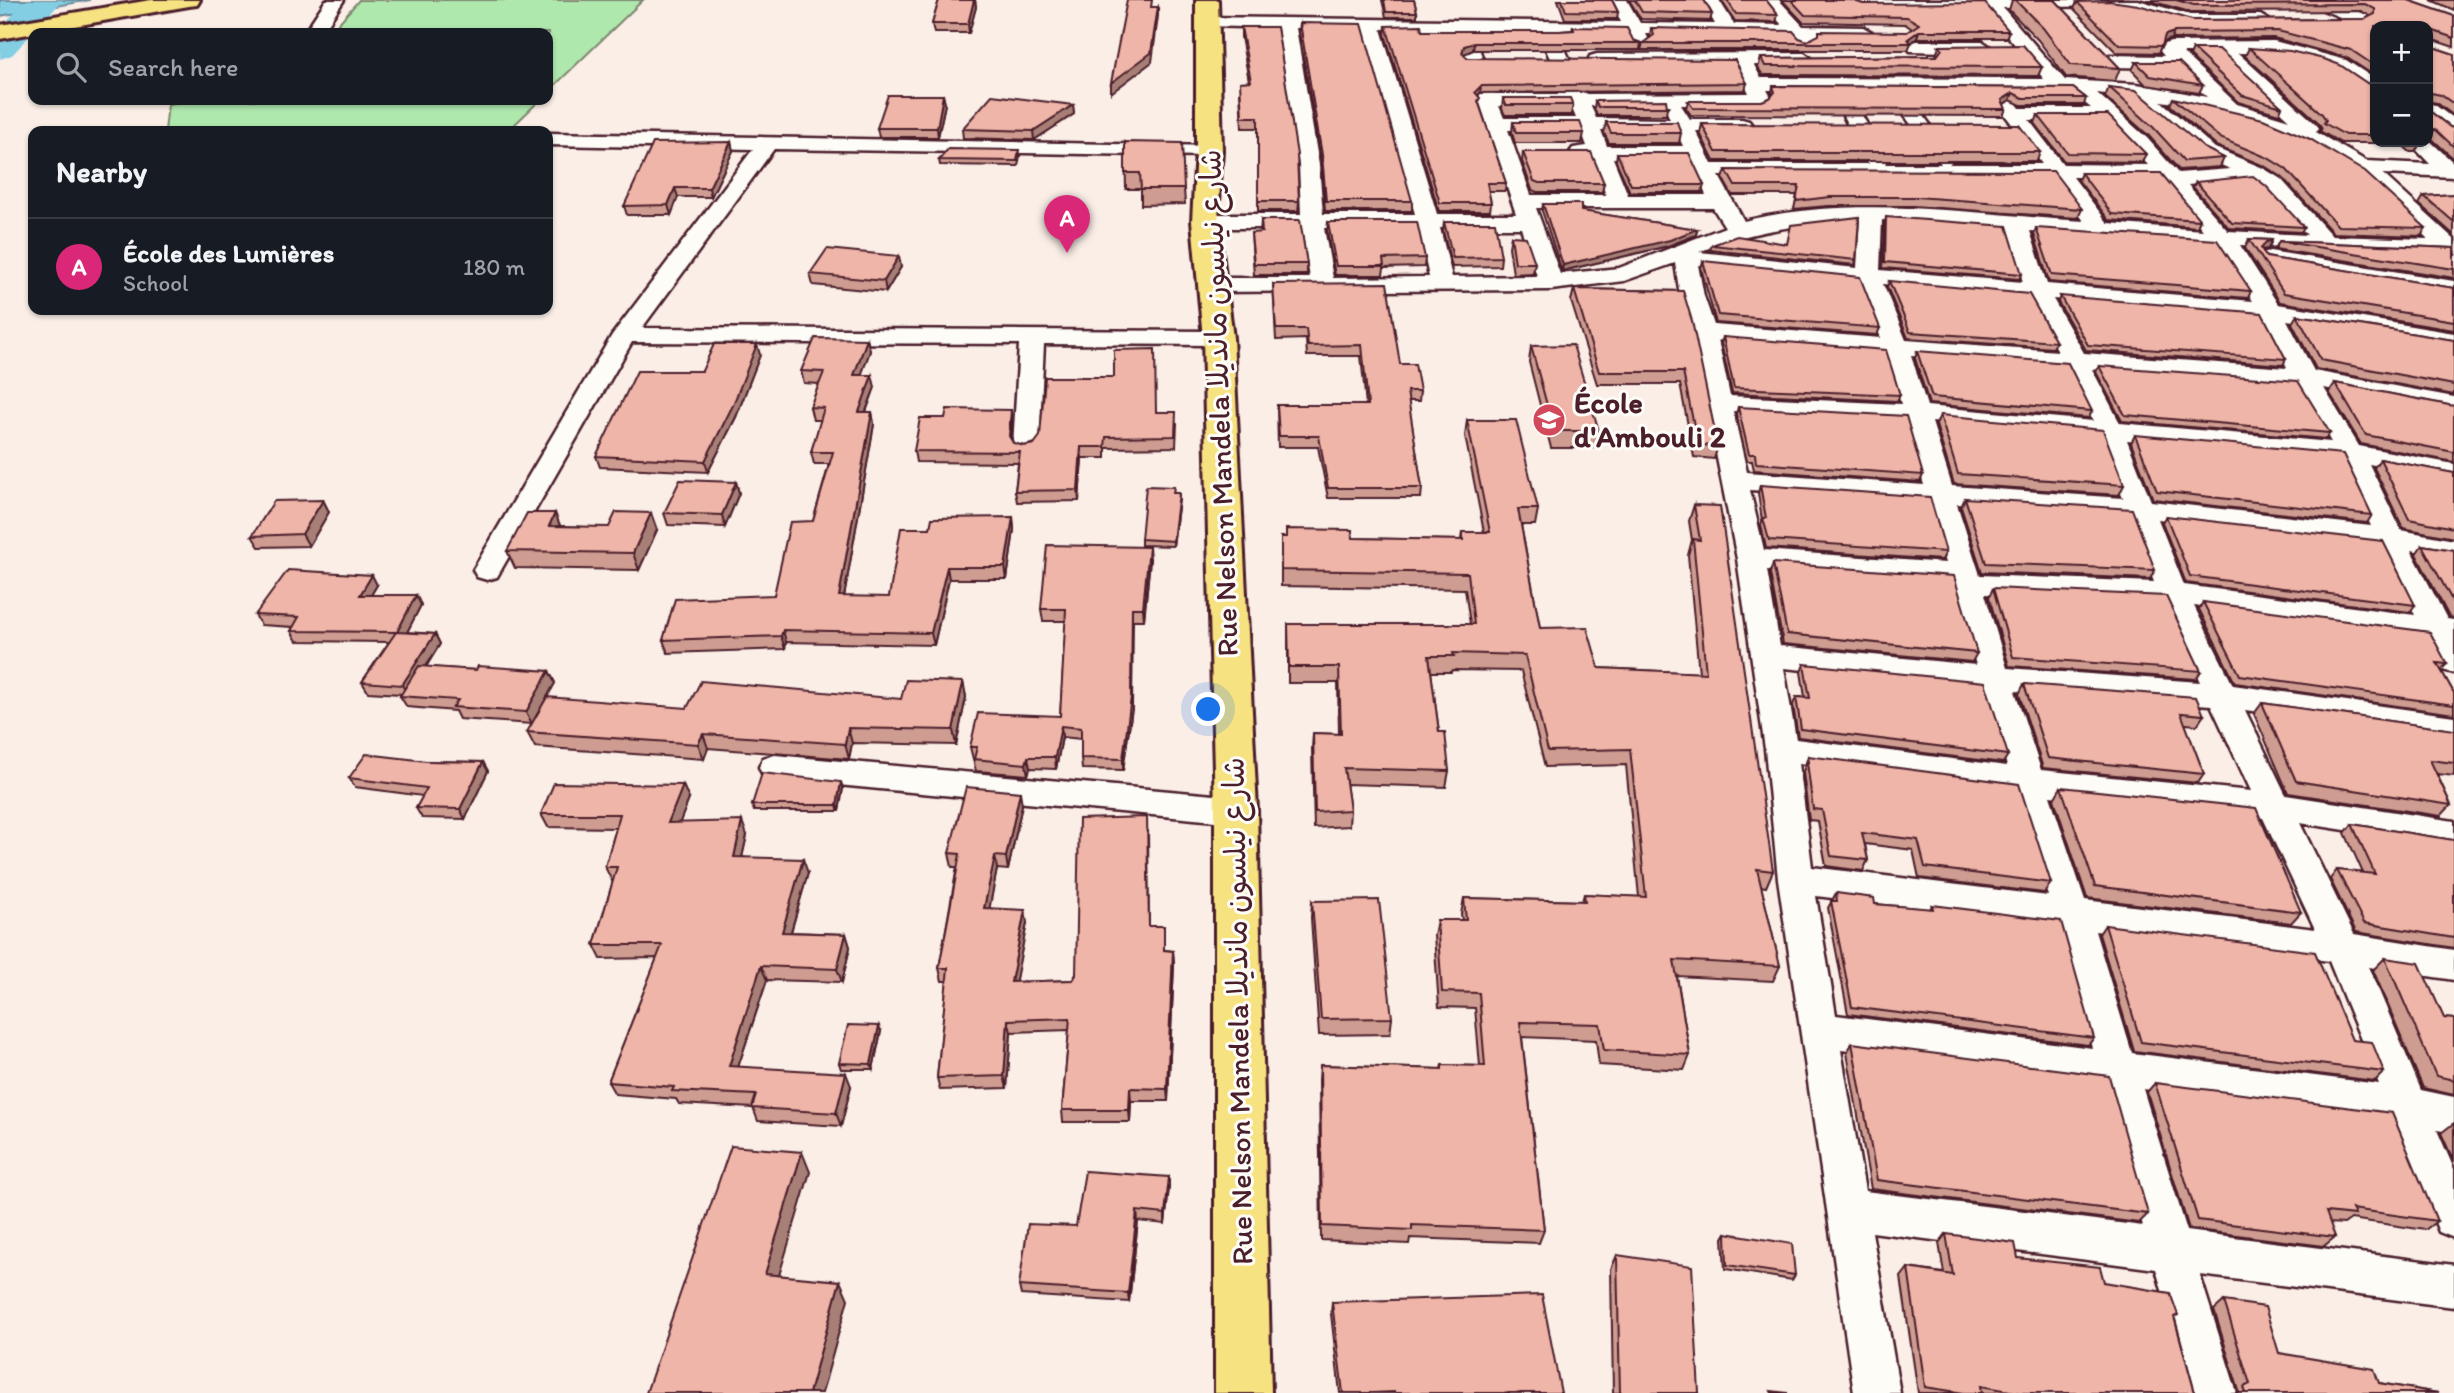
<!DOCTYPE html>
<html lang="en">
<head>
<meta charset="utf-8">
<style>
  :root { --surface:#171b24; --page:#20242c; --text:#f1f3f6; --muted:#9ea1a6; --line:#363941; --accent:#db2777 }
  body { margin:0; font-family:Itim,"Playpen Sans Arabic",sans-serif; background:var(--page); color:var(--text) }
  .controls { position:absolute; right:21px; top:21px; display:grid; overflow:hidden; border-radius:14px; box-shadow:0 2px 5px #0004 }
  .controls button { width:63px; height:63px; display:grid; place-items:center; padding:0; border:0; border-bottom:2px solid var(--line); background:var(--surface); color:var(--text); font:35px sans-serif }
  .you { position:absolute; left:1209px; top:710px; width:24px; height:24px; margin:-18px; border:5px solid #fff; border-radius:50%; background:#1a73e8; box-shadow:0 0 0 10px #1a73e833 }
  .badge { display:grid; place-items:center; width:46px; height:46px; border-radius:50%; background:var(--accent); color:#fff; font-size:23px; font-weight:700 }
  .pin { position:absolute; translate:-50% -58px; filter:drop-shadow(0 2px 4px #0008) }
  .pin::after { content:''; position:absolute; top:37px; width:24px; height:21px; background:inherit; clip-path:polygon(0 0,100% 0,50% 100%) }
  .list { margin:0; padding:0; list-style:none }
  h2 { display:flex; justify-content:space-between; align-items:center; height:91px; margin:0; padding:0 28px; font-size:30px }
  h2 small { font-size:23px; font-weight:400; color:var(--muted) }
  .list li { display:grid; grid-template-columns:46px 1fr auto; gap:21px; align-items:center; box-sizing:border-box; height:98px; padding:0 28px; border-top:2px solid var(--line) }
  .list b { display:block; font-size:26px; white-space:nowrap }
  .list p { margin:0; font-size:23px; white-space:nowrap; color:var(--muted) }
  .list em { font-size:23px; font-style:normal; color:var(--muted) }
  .icon { flex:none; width:38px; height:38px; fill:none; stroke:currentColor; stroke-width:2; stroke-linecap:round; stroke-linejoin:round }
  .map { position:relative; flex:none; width:2454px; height:1393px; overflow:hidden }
  .search { position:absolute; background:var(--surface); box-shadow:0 2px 5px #0004; left:28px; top:28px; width:525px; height:77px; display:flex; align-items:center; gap:18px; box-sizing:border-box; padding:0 24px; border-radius:14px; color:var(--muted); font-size:26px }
  .panel { position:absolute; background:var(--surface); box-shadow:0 2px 5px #0004; left:28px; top:126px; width:525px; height:189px; border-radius:14px }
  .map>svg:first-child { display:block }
</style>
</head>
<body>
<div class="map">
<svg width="2454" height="1393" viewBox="0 0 2454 1393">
  <rect width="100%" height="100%" fill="#faeee7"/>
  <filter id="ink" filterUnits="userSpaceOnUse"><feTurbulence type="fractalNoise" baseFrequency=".0143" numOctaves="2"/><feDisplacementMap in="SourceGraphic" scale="14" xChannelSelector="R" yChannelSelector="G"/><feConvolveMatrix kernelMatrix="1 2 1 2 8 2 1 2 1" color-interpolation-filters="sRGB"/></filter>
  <g filter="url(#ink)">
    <g fill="#aee8ad" stroke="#7c846c" stroke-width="2">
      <polygon points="359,0 643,0 548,92 548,33 330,33"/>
      <polygon points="194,100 540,100 508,131 165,131 168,104"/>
    </g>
    <polygon fill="#83cee3" stroke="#6c8899" stroke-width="2" points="0,0 90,0 0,16"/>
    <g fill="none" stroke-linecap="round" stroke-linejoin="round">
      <polygon fill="#83cee3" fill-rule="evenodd" points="27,0 63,0 12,55 0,59 0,28"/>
      <defs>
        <g id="street">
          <polygon points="326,0 344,0 322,33 304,33"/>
          <path d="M1609 0H1627L1640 23 1715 24 1701 0H1719L1734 24 1782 25 1760 0H1779L1803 26 1863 27 1872 32 1863 37H1813L1815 40 1813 44C1803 46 1799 44 1793 36L1646 34 1650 42 1641 48 1634 46 1627 34 1557 32 1586 94 1749 93 1736 65 1590 64 1588 60 1590 56 1597 54 1804 53 1813 59 1804 65H1754L1761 78 2044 79 1984 8 1861 9 1845 4 1842 0H2138L2190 15H2260L2269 20 2266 24 2189 25 2135 10 2107 6 2003 8 2065 80 2137 84 2207 97 2176 68 2109 67 2100 61 2109 55 2164 56 2160 51 2164 44 2171 42 2274 41 2346 60 2375 79V93C2359 89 2347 74 2332 68 2303 56 2270 53 2238 53L2316 124 2319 128 2316 132 2366 161 2430 164 2409 142H2428V139L2454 163V177L2383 174 2454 239V254L2240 245 2278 304 2454 333V347L2287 320 2314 371 2454 397V413L2324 388 2359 446 2454 464V480L2369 464 2401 530 2454 540V558L2411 550 2447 619 2454 620V673L2443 670 2426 637 2194 606 2233 685 2454 716V740L2245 710 2286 795 2454 821V847L2300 823 2354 934 2454 950V980L2369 967 2421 1090 2454 1097V1133L2437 1130 2454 1169V1238L2439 1232 2394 1121 2143 1089 2187 1231 2454 1265V1307L2200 1275 2237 1393H2191L2156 1269 1872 1232 1900 1393H1854L1778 879 1765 749 1737 559 1692 332 1680 296 1675 263 1624 281 1551 290 1214 292 1206 290 1202 285 1206 280 1214 278H1310L1302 228H1205L1197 226 1194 221 1197 216 1205 214H1301L1299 165 1278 28 1206 26 1200 25 1197 21 1200 17 1621 22ZM1296 28 1363 29 1415 214H1323L1319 165ZM1381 29 1454 31 1516 214H1437ZM1473 31 1538 32 1566 94H1495ZM2183 53H2217L2289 120 2237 104ZM1767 90H1829L1869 164H1712L1696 131H1742L1749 129 1752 125 1749 121 1742 119H1690L1681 105H1759L1766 103 1771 97ZM1848 90H1885L1941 164H1885L1887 160ZM1905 90 1987 91 2042 164H1949L1955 159ZM2007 91 2071 92 2091 108H2020ZM2097 93 2133 97 2201 156 2230 169 2178 173 2147 138ZM2161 101C2229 110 2295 130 2352 170 2380 190 2404 216 2428 239L2332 236 2281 179 2263 168 2215 148ZM1671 105 1666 110 1670 119 1596 118 1591 106ZM1499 106H1571L1576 118H1504ZM2029 120H2106L2148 165 2063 164ZM1508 130H1581L1587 146 1573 148 1570 152 1573 156 1592 158 1606 195H1531ZM1601 130 1676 131 1683 146H1607ZM1613 158H1689L1706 195H1628ZM1719 176 2051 177 2084 221C1972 214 1854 194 1744 221ZM2073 177H2159L2203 230 2108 223ZM2251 179 2265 189 2307 235 2228 231 2188 185ZM1536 208H1713L1725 227 1619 268 1560 274ZM1860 220 1857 268 1699 252C1751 230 1803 224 1860 220ZM1882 220 2007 229 2023 282 1880 270ZM1324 228H1418L1429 277 1333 278ZM1440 228H1521L1537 276 1452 277ZM2030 231 2215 244 2253 301 2047 284ZM1698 265 1859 282 1881 338 1714 325 1704 296ZM1883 284 2028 297 2058 351 1906 340ZM2053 299 2261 316 2287 368 2084 353ZM1718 340 1886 353 1901 404 1730 396ZM1911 355 2066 367 2093 421 1927 406ZM2092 369 2296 384 2331 442 2120 423ZM1733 411 1905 420 1924 485 1747 472ZM1932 422 2100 437 2123 498 1952 486ZM2127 440 2340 459 2371 526 2151 501ZM1750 490 1929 502 1946 563 1764 550ZM1957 504 2129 516 2154 582 1980 575ZM2158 519 2380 545 2415 615 2184 585ZM1767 570 1952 583 1976 665 1780 646ZM1985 594 2163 602 2200 682 2007 668ZM1784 668 1983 688 2007 766 1796 739ZM2015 691 2211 705 2251 791 2041 770ZM1799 763 2015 792 2048 896 1812 867ZM2050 796 2263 818 2315 929 2085 900ZM1816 896 2058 926 2092 1048 1836 1015ZM2095 931 2329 961 2379 1084 2132 1053ZM1841 1050 2103 1083 2143 1226 1865 1191Z"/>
          <polygon points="2305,0 2330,0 2384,22 2387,26 2375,26 2375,31 2372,30 2308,4"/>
          <polygon points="1917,41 1982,41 1991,47 1982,53 1910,51 1908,47 1910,43"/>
          <polygon points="2428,103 2435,105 2454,119 2454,135 2447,133 2428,118"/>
          <polygon points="548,133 1216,146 1219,150 1216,154 1209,156 774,149 642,328 1218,331 1227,333 1230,338 1227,343 1218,345 1044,344 1039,447 1035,453 1026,455 1017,453 1013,447 1019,344 632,342 497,577 487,580 477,577 473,570 612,335 753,149 548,145"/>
          <polygon points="2270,251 2454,281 2454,295 2262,263 2259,258 2262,253"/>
          <polygon points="775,755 1236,797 1248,801 1253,810 1248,819 1236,823 775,779 763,776 759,767 763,758"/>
        </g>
        <polygon id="primary" points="1196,0 1218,0 1222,150 1218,221 1233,338 1257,810 1271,1393 1215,1393 1215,810 1203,338 1192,221 1196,150"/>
        <polygon id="highway" points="151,0 200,0 197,5 189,6 0,39 0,25"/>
      </defs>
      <use href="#street" stroke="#4a1f2b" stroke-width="5"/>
      <use href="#primary" stroke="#4a1f2b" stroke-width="6"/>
      <use href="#highway" stroke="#4a1f2b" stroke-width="6"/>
      <use href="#street" fill="#fdfcf7" fill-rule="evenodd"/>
      <use href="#primary" fill="#f7e281" fill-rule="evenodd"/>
      <use href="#highway" fill="#f7e281" fill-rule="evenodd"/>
    </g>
    <g fill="#ce9c90" stroke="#4a1f2b" stroke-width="2">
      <polygon points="939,0 975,0 976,7 969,33 934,33 932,24"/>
      <polygon points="1382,0 1414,0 1417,12 1417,17 1386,17"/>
      <polygon points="1558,0 1612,0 1618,12 1617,19 1565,19"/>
      <polygon points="1629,0 1704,0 1712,14 1710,21 1641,19"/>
      <polygon points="1721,0 1766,0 1778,15 1776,22 1735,21"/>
      <polygon points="1782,0 1851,0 1863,4 2009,31 2006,38 1917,38 1911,43 1908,50 1641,50 1643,43 1650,38 1650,36 1651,28 1799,38 1807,41 1907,32 1912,29 1905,24 1803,22"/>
      <polygon points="2012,0 2055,0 2120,68 2115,81 2066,77 2038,40 2009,10"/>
      <polygon points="2147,0 2408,0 2454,16 2454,47 2430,39 2430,46 2454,54 2454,116 2437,103 2431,102 2431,112 2450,127 2454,128 2454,159 2430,137 2428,137 2428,26 2375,26 2375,76 2347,58 2274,38 2171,39 2163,42 2158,53 2116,52 2074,9 2077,2 2192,20 2365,19 2370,16 2361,11 2190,12"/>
      <polygon points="2431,0 2454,0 2454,10"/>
      <polygon points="1300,23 1412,201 1412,211 1325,211 1322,165 1299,32"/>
      <polygon points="1386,26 1422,31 1560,31 1572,30 1573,27 1633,40 1641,43 1640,50 1473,50 1464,54 1467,58 1747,83 1745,90 1480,93 1478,96 1479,103 1506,183 1505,191 1488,191 1491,203 1490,211 1439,211 1385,34"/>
      <polygon points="1241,27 1299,201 1298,211 1258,211 1258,128 1242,128 1240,92 1249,81 1241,37"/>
      <polygon points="1939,46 2042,67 2038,76 1763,75 1758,68 1761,58 1936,56"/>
      <polygon points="2249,48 2375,86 2375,142 2418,142 2420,144 2415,152 2410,152 2400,143 2341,143 2320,131 2322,128 2318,122 2245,56"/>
      <polygon points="2193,49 2282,107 2279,114 2238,102 2190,56"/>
      <polygon points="2136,62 2203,85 2199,93 2146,85 2132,70"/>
      <polygon points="1773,86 2073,88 2086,98 2084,105 2021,105 2010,100 2003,105 2006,109 2003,116 1691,115 1686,108 1688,101 1762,101 1770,98 1772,95 1772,93"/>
      <polygon points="2109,87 2204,148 2224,158 2220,167 2179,170 2149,136 2105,97"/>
      <polygon points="943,95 945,104 938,137 879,137 877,128"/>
      <polygon points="1503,98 1573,105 1571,115 1505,115 1502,109"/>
      <polygon points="2173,98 2426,228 2421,236 2333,233 2282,177 2264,166 2216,146 2170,105"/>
      <polygon points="1595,101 1667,107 1666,115 1597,115 1594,109"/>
      <polygon points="1073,105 1074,114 1034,140 963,138 962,129"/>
      <polygon points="2038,115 2146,154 2142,162 2064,161 2035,123"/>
      <polygon points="1513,122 1584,133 1582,143 1515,143 1512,133"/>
      <polygon points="1606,122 1681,133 1679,143 1609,143 1604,133"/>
      <polygon points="1702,124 2040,152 2037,161 1714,161 1700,133"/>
      <polygon points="731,142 733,151 711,197 678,197 671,215 627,215 624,206"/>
      <polygon points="1125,142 1184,189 1185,204 1141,205 1141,189 1126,189"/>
      <polygon points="1523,152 1604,183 1602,192 1537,192 1532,190 1522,161"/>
      <polygon points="1617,153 1704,185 1702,192 1630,192 1616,161"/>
      <polygon points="1020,156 1018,166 940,165 939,160"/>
      <polygon points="1726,170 2082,209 2078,218 1913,206 1828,206 1794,209 1797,195 1732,195 1723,179"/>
      <polygon points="2081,173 2200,220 2197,227 2109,220 2078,180"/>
      <polygon points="2196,182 2304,227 2301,232 2229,228 2193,187"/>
      <polygon points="2454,194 2454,235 2419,204 2424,196"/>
      <polygon points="1543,204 1581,211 1697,229 1696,235 1668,246 1562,271 1542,211"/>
      <polygon points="1886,217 2022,274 2019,279 1883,268 1885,223"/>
      <polygon points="1261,220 1307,264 1307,275 1254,275 1251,233 1260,233"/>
      <polygon points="1328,222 1425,258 1424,267 1384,268 1383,275 1335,275 1327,231"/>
      <polygon points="1444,222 1501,257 1500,266 1452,267 1443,231"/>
      <polygon points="2036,228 2251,291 2248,298 2049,282 2034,234"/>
      <polygon points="1511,236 1535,263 1533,273 1513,274 1509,247"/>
      <polygon points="2249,239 2272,240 2268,249 2262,250 2266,257 2454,288 2454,330 2280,302 2245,248"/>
      <polygon points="2279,241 2454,248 2454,278 2275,249"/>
      <polygon points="1786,244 1856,260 1855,265 1710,250 1712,245"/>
      <polygon points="1703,261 1880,328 1877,335 1716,323 1701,268"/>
      <polygon points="901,267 886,292 813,285 810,274"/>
      <polygon points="1889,281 2056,342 2053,348 1908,338 1887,287"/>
      <polygon points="1273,284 1400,364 1420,391 1419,401 1408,401 1422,488 1421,498 1328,498 1318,447 1278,447 1277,405 1366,405 1361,356 1307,356 1306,339 1276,340"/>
      <polygon points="1574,289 1683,291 1718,446 1714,459 1694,457 1680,384 1597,384 1571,301"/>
      <polygon points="2060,296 2286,359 2283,365 2086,350 2058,302"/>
      <polygon points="2297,315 2454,340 2454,395 2316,369 2292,323"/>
      <polygon points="1723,337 1900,395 1897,401 1732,393 1721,343"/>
      <polygon points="867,339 870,351 861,375 875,387 866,412 872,412 874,424 844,597 889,597 930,528 1013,517 1014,530 1007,579 949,579 934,645 786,642 785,649 668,653 663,640 774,595 813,521 829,464 814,464 811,452 821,420 813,420 810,407 819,384 804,383 801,371"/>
      <polygon points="1531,346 1599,431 1595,448 1551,448 1529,362"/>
      <polygon points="1917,351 2092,411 2089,418 1929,404 1915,358"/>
      <polygon points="760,355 736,417 708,472 600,467 596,456 702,371"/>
      <polygon points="2099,366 2330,433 2326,439 2122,421 2096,372"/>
      <polygon points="2335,383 2454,406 2454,462 2361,444 2329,392"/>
      <polygon points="1738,407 1923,475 1920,482 1754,470 1752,461 1747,461 1736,414"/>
      <polygon points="1011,410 1012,421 1011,439 1013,443 1024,446 1156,412 1177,423 1176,447 1106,448 1106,458 1082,458 1079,501 1017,502 1015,491 1018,463 916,462 914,451 945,418"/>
      <polygon points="1940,415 2124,485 2119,495 1954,484 1936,425"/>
      <polygon points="1467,420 1538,509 1535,525 1521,525 1540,628 1599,668 1699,673 1688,555 1692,540 1689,521 1694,505 1773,871 1766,887 1761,886 1780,966 1773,981 1677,976 1690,1055 1684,1070 1599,1065 1596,1040 1522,1037 1544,1230 1539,1243 1410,1238 1409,1244 1321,1240 1319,1080 1320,1065 1441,1069 1442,1065 1480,1066 1475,1008 1439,1007 1434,935 1437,920 1462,920 1461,914 1464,898 1582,901 1584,894 1639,897 1626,765 1545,767 1521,671 1452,670 1451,672 1431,672 1439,732 1449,771 1446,787 1346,784 1350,810 1349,826 1314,828 1312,749 1313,733 1339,734 1338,683 1288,683 1288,624 1470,624 1465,589 1281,586 1281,537 1461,540 1462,532 1484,532 1465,436"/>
      <polygon points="2135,435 2372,515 2367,523 2153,499 2131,443"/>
      <polygon points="2380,459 2454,473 2454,538 2403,528 2374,468"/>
      <polygon points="736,482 739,493 725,527 668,525 664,513"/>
      <polygon points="1760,485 1946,552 1942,560 1766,548 1761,525 1762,521 1758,493"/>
      <polygon points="1174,493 1179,493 1179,499 1173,546 1141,545 1141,539"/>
      <polygon points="1965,498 2155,570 2150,579 1982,572 1961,507"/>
      <polygon points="323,500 329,512 309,546 259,547 252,536"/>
      <polygon points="2166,516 2415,605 2410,612 2186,583 2162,522"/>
      <polygon points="560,526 657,530 639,570 515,568 507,551"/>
      <polygon points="2422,545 2454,550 2454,619 2449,617 2416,554"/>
      <polygon points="1150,559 1144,620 1133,620 1132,708 1123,770 1082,769 1081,758 1081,739 1062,737 1056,769 1030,768 1028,775 976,771 970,747 1060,716 1066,621 1043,621 1041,609"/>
      <polygon points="1773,563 1977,653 1972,662 1783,644 1770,573"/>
      <polygon points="377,585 371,595 416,595 421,605 407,632 435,634 440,644 426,667 476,670 549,671 555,683 532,724 459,719 455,711 407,707 400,696 401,694 368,692 362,682 389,642 297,641 291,631 293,627 261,625 255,615"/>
      <polygon points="1993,588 2201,671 2196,679 2009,666 1989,597"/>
      <polygon points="2203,602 2447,664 2441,670 2454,693 2454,714 2235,683 2199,609"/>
      <polygon points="1804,664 2008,755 2003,763 1798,737 1793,705 1796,697 1805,697 1801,672"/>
      <polygon points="963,682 966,697 956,745 852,743 849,759 708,748 704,759 535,747 527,732 687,708 901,699"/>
      <polygon points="2024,684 2204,715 2197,725 2185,724 2204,774 2198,783 2043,768 2019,694"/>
      <polygon points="2262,703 2454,730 2454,776 2437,774 2451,805 2441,816 2288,793 2254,714"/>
      <polygon points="1808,756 2051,883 2044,893 1919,878 1913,850 1865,844 1868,860 1863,871 1826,866 1818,821 1809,820 1803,772"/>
      <polygon points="426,761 483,762 488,771 465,819 422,818 416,808 423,796 355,787 349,778"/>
      <polygon points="2061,787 2301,912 2291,923 2087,898 2054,799"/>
      <polygon points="843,788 839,811 754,811 752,805"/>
      <polygon points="689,799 679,823 747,835 742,857 808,873 791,932 846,934 850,947 842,982 767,980 738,1067 851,1086 841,1126 758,1121 753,1108 679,1104 676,1099 615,1094 608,1082 657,958 601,959 594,945 613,881 612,881 605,867 616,828 548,827 541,814"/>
      <polygon points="1022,805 1008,870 997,869 989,908 1027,923 1015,982 1073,980 1148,830 1149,926 1165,950 1173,951 1174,964 1168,1101 1131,1101 1130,1122 1063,1122 1062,1110 1069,1030 1011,1032 1007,1088 940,1090 937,1078 947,981 942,981 939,968 957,867 952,867 949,853"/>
      <polygon points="2352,824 2454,840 2454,948 2356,932 2330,879 2337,870 2363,873 2345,833"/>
      <polygon points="1836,893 1875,904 1930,909 1932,905 2094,1038 2088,1045 1848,1014 1828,908"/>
      <polygon points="1312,901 1392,1018 1390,1034 1319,1035 1311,918"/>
      <polygon points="2105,925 2352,1040 2384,1072 2375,1081 2134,1051 2099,934"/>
      <polygon points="2385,958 2444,1018 2454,1019 2454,1095 2423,1088 2373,970"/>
      <polygon points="881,1031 873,1069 841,1069 839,1063"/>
      <polygon points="1852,1043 2148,1214 2139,1223 1871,1189 1847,1053"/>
      <polygon points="2155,1083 2437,1221 2425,1230 2351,1219 2344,1224 2329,1223 2335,1237 2324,1246 2189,1229 2147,1092"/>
      <polygon points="2454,1123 2454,1162 2441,1133"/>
      <polygon points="1169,1177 1169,1187 1165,1224 1138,1221 1129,1302 1021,1295 1019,1286 1076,1226"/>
      <polygon points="1726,1233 1795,1275 1792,1280 1725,1269 1723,1238"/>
      <polygon points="1946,1234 2018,1258 2104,1282 2175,1319 2195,1393 1918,1393 1901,1277 1908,1268 1944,1273 1939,1243"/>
      <polygon points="1617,1255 1699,1393 1613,1393 1611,1269"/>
      <polygon points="2224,1301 2279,1353 2379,1383 2438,1393 2237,1393 2239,1391 2214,1310"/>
      <polygon points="1332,1302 1561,1393 1340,1393 1331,1314"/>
    </g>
    <g fill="#a77f76" stroke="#4a1f2b" stroke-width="2">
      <polygon points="974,0 975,0 976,7 969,33 968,24"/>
      <polygon points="1158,7 1158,16 1152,62 1111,93 1111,83"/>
      <polygon points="1919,31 1917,38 1911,43 1908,39"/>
      <polygon points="2174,32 2171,39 2162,43 2165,35"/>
      <polygon points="1474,43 1473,50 1464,54 1462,53 1464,46"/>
      <polygon points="1481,86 1480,93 1474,100 1475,92"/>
      <polygon points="2013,93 2010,100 1999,107 2002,100"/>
      <polygon points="943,95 945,104 938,137 937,128"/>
      <polygon points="1073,105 1074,114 1034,140 1033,131"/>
      <polygon points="2435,129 2430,137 2428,137 2428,130"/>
      <polygon points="731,142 733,151 711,197 709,188"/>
      <polygon points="675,188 678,197 671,215 668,205"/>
      <polygon points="1697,229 1696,235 1668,246 1562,271 1563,265"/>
      <polygon points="2272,240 2268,249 2261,250 2258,253 2266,242"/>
      <polygon points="899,256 901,267 886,292 884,281"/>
      <polygon points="867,339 870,351 857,387 854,375"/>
      <polygon points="757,344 760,355 736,417 708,472 705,461"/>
      <polygon points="872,375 875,387 861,424 859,412"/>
      <polygon points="1011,410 1012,421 1010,447 1009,436"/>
      <polygon points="872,412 874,424 842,609 839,596"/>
      <polygon points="1081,447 1082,458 1079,501 1078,490"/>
      <polygon points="736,482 739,493 725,527 722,515"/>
      <polygon points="1179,493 1179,499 1173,546 1173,541"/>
      <polygon points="323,500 329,512 309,546 302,534"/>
      <polygon points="555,513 562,530 549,526"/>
      <polygon points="651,513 657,530 639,570 633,553"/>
      <polygon points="1013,517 1014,530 1007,579 1005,567"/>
      <polygon points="1149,547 1150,559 1144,620 1143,608"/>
      <polygon points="947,567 949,579 934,645 931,633"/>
      <polygon points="372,575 377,585 365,605 360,595"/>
      <polygon points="416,595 421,605 402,642 397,632"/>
      <polygon points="1132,608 1132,708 1123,770 1123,759"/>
      <polygon points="783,630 786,642 785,649 781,636"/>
      <polygon points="435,634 440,644 408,695 402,685"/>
      <polygon points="549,671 555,683 532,724 526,712"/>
      <polygon points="963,682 966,697 956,745 953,730"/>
      <polygon points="1061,726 1062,737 1056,769 1055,757"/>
      <polygon points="848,728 852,743 849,759 845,744"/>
      <polygon points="703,734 708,748 704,759 698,744"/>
      <polygon points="1028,757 1030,768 1028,775 1026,764"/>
      <polygon points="483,762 488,771 465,819 460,809"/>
      <polygon points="841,782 843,788 839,811 837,805"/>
      <polygon points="683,785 689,799 674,837 668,823"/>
      <polygon points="1020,792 1022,805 1008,870 1006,857"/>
      <polygon points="742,821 747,835 739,871 734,857"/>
      <polygon points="995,856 997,869 987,921 984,908"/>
      <polygon points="803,859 808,873 787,945 782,932"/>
      <polygon points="1025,910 1027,923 1013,995 1011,982"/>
      <polygon points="846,934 850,947 842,982 837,969"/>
      <polygon points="1173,951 1174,964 1168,1101 1167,1089"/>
      <polygon points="761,966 767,980 734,1079 729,1066"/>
      <polygon points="1008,1020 1011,1032 1007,1088 1004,1076"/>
      <polygon points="879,1026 881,1031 873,1069 871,1064"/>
      <polygon points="846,1073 851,1086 841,1126 836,1113"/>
      <polygon points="1130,1088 1131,1101 1130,1122 1129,1110"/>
      <polygon points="802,1152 810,1172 774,1292 765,1274"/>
      <polygon points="1169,1177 1169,1187 1165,1224 1165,1214"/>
      <polygon points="1137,1211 1138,1221 1129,1302 1128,1293"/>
      <polygon points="840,1281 848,1299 822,1393 809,1393"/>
    </g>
    <g fill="#efb5a8" stroke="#4a1f2b" stroke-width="2">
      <polygon points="939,0 974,0 968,24 932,24"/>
      <polygon points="1127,0 1152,0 1151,7 1158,7 1151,53 1111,83"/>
      <polygon points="1384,0 1414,0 1417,12 1386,12"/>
      <polygon points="1562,0 1612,0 1618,12 1566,11"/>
      <polygon points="1635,0 1704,0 1712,14 1642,12"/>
      <polygon points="1727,0 1766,0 1778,15 1736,14"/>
      <polygon points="1791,0 1851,0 1863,4 1985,3 2009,31 1919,31 1908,39 1911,43 1643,43 1654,35 1651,28 1793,31 1799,38 1807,41 1819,35 1819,31 1907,32 1919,24 1907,17 1805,15"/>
      <polygon points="2015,0 2055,0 2120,68 2071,65 2043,28"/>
      <polygon points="2176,0 2408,0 2454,16 2454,38 2431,30 2430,46 2454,54 2454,104 2441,95 2431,93 2431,112 2450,127 2454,128 2454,147 2435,129 2428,130 2428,26 2375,26 2375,66 2351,50 2278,31 2174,32 2165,35 2162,46 2119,45 2077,2 2110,1 2138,5 2192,20 2365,19 2375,14 2375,9 2365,4 2194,5"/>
      <polygon points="1300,23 1362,24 1412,201 1326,201 1322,155"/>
      <polygon points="1421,25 1422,31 1560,31 1574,30 1573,27 1627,28 1633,40 1641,43 1474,43 1464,46 1462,53 1467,58 1735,60 1747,83 1481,86 1475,92 1480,98 1478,101 1506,183 1487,183 1491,203 1440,203 1386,26"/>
      <polygon points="1241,27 1277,27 1297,155 1299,201 1258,201 1258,117 1242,117 1240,82 1251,81"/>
      <polygon points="2023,45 2042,67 1765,66 1761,58 1937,56 1942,49 1939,46"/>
      <polygon points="2249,48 2290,51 2324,59 2340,65 2367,83 2375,86 2375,135 2345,135 2324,123 2326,120 2322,114"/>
      <polygon points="2193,49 2219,49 2282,107 2242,95"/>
      <polygon points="2136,62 2179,62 2203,85 2150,76"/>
      <polygon points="1773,86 2073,88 2086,98 2023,98 2013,93 2002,100 2006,109 1693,108 1688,101 1762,101 1770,98 1775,92"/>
      <polygon points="2109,87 2136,90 2204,148 2224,158 2184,161 2153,127"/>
      <polygon points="888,95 943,95 937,128 877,128"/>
      <polygon points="992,95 1073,105 1033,131 962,129"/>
      <polygon points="1503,98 1570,98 1573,105 1506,105"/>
      <polygon points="2173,98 2263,119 2310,139 2365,172 2426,228 2338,226 2286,169 2268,158 2220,138"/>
      <polygon points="1666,100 1667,107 1598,107 1595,101"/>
      <polygon points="2038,115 2108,115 2146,154 2068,153"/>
      <polygon points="1513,122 1580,122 1584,133 1516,133"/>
      <polygon points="1606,122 1677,122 1681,133 1611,133"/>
      <polygon points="1702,124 2019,125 2040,152 1716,152"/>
      <polygon points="731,142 709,188 675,188 668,205 624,206 653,143"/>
      <polygon points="1125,142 1182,143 1184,189 1141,189 1140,173 1125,173"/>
      <polygon points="948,149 1019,150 1017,161 939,160"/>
      <polygon points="1523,152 1591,152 1604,183 1539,183 1534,181"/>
      <polygon points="1617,153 1689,153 1704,185 1631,185"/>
      <polygon points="1726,170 2053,171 2082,209 1916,197 1830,197 1796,201 1799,186 1735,186"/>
      <polygon points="2081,173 2161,173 2200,220 2112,214"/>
      <polygon points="2253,176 2266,186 2304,227 2232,223 2196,182"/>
      <polygon points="2454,194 2454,222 2424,196"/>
      <polygon points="1543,204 1581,204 1581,211 1697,229 1670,240 1563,265"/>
      <polygon points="1859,217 1856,260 1712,245 1737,236 1787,244 1791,225"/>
      <polygon points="1886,217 2007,226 2022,274 1885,262"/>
      <polygon points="1261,220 1300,220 1307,264 1254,264 1251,233 1262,232"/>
      <polygon points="1328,222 1417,222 1425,258 1383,259 1384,266 1336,266"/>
      <polygon points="1444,222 1495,222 1501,257 1453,258"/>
      <polygon points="2036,228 2217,240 2251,291 2052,275"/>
      <polygon points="1511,236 1526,237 1535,263 1515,263"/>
      <polygon points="2249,239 2272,240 2266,242 2261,248 2266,257 2454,288 2454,321 2284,293"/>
      <polygon points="2279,241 2454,248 2454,269"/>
      <polygon points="827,249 899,256 884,281 810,274"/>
      <polygon points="1703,261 1860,277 1880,328 1718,315"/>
      <polygon points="1889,281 2029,294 2056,342 1910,332"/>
      <polygon points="1387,283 1400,364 1415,364 1420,391 1407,391 1422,488 1328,488 1319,436 1279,436 1277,405 1368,405 1362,345 1308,346 1306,329 1276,329 1273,284"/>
      <polygon points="1574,289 1683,291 1692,321 1718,446 1698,445 1683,372 1599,372"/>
      <polygon points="2060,296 2262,313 2286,359 2088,345"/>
      <polygon points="2297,315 2454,340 2454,385 2321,360"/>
      <polygon points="1723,337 1886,350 1900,395 1734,388"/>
      <polygon points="815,338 867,339 854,375 872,375 859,412 872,412 839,596 889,597 901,528 930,528 932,518 1013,517 1005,567 947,567 931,633 783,630 781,636 663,640 675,599 774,595 790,522 813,521 833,452 811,452 824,408 810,407 824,372 801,371"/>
      <polygon points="714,344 757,344 733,405 705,461 596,456 637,371 702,371"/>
      <polygon points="1573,345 1599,431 1554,431 1531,346"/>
      <polygon points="1155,349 1156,412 1176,412 1175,436 1106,437 1105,447 1081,447 1078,490 1015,491 1020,452 914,451 920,418 945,418 947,409 1011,410 1009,436 1013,443 1024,446 1034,444 1040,436 1045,377 1114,377 1114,350"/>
      <polygon points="1917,351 2068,363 2092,411 1932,397"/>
      <polygon points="2099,366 2298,381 2330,433 2125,415"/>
      <polygon points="2335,383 2454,406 2454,452 2366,435"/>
      <polygon points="1738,407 1906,416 1923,475 1756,463 1755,454 1749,454"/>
      <polygon points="1940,415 2103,430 2124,485 1958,474"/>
      <polygon points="1467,420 1516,420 1538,509 1518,509 1540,628 1587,627 1599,668 1706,673 1693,539 1700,540 1694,505 1720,506 1773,871 1757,869 1780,966 1674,960 1690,1055 1604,1050 1600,1024 1520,1022 1544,1230 1412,1225 1412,1230 1322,1226 1320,1065 1442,1069 1442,1065 1485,1066 1479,993 1442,992 1437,920 1466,920 1464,898 1585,901 1584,894 1646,897 1630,749 1548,751 1525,655 1453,653 1454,656 1429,656 1439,732 1445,732 1449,771 1344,768 1350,810 1315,812 1313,733 1341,734 1339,667 1289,667 1288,624 1474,624 1468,573 1281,570 1281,537 1286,537 1286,529 1352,530 1353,538 1463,540 1462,532 1490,532"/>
      <polygon points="2135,435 2343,454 2372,515 2157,491"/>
      <polygon points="2380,459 2454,473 2454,528 2409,519"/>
      <polygon points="680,480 736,482 722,515 664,513"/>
      <polygon points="1760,485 1930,497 1946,552 1769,540 1763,518 1766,518"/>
      <polygon points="1146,486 1174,487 1173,493 1179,493 1173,541 1141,539"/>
      <polygon points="1965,498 2132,509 2155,570 1986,563"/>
      <polygon points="323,500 302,534 252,536 274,501"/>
      <polygon points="616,512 651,513 633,553 507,551 527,513 555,513 549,526 609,527"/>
      <polygon points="2166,516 2383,541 2415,605 2190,576"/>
      <polygon points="1047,545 1149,547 1143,608 1132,608 1131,697 1123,759 1081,758 1081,728 1061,726 1055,757 1028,757 1026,764 974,759 977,747 970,747 978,713 1060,716 1066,609 1041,609"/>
      <polygon points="2422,545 2454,550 2454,604"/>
      <polygon points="1773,563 1954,576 1977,653 1787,634"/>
      <polygon points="288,570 372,575 360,595 416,595 397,632 435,634 402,685 362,682 396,632 291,631 299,617 255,615"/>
      <polygon points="1993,588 2166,596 2201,671 2013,657"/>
      <polygon points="2203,602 2430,632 2447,664 2437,663 2454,693 2454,705 2240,675"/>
      <polygon points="1804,664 1985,682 2008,755 1801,729 1796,697 1810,698"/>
      <polygon points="419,666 476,670 478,666 549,671 526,712 453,707 458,700 400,696"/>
      <polygon points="906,680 963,682 953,730 848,728 845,744 703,734 698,744 527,732 547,697 687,708 701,681 901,699"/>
      <polygon points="2024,684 2196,697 2204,715 2181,713 2204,774 2048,758"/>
      <polygon points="2262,703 2454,730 2454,763 2430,760 2451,805 2296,781"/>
      <polygon points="366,754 426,761 483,762 460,809 416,808 427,788 349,778"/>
      <polygon points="1808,756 2019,784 2051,883 1925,867 1918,840 1862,833 1868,860 1831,856 1822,810 1813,809 1807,762 1809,762"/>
      <polygon points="762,773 841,782 837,805 752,805"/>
      <polygon points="554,783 683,785 668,823 742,821 734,857 803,859 782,932 846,934 837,969 761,966 729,1066 846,1073 836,1113 752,1108 756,1095 672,1091 674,1087 608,1082 662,945 594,945 617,867 605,867 620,814 541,814"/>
      <polygon points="966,787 1020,792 1006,857 995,856 984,908 1025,910 1011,982 1073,980 1076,975 1079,819 1147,817 1149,926 1164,926 1164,950 1173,951 1167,1089 1130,1088 1129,1110 1062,1110 1070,1018 1008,1020 1004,1076 937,1078 948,968 939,968 960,854 949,853"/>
      <polygon points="2061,787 2256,808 2301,912 2095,886"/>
      <polygon points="2352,824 2454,840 2454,938 2364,923 2337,870 2375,874"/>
      <polygon points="1836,893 1874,898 1875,904 1933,909 1932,905 2061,921 2094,1038 1852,1007 1831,901 1837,901"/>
      <polygon points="1379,900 1392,1018 1321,1019 1312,901"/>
      <polygon points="2105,925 2315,952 2352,1040 2372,1042 2384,1072 2141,1042"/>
      <polygon points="2385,958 2419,963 2444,1018 2454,1019 2454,1080 2436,1076"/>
      <polygon points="848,1025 879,1026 871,1064 839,1063"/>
      <polygon points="1852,1043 2109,1076 2148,1214 1877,1180"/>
      <polygon points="2155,1083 2392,1113 2437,1221 2352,1209 2355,1215 2326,1212 2335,1237 2198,1220"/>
      <polygon points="731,1146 802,1152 765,1274 840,1281 809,1393 646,1393"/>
      <polygon points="1085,1171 1169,1177 1165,1214 1137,1211 1128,1293 1019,1286 1028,1224 1076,1226"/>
      <polygon points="1726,1233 1792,1244 1795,1275 1727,1265"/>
      <polygon points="1946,1234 2015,1243 2018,1258 2100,1267 2104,1282 2170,1293 2178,1315 2174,1317 2195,1393 2021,1393 1981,1386 1982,1393 1964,1393 1925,1387 1908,1268 1953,1275"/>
      <polygon points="1617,1255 1692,1266 1699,1393 1620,1393"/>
      <polygon points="1542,1295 1561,1393 1394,1393 1394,1392 1373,1393 1343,1393 1332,1302"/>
      <polygon points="2224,1301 2265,1307 2279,1353 2374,1369 2379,1383 2438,1393 2246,1393 2244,1387 2250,1384"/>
      <polygon points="1771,1391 1788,1393 1772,1393"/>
    </g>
  </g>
  <defs>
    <symbol id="school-disc" viewBox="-11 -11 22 22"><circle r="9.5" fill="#d1495b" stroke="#fdfcf7"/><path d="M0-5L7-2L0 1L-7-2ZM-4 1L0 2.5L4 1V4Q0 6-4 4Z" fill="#fff"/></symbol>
  </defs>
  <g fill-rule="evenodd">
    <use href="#school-disc" x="1530" y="401" width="38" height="38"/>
  </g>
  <g text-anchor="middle" stroke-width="6" stroke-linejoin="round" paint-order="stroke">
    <g font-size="30" fill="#4a1f2b" stroke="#fdfcf7">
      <text transform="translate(1219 403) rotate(-92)" y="10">Rue Nelson Mandela شارع نيلسون مانديلا</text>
      <text transform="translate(1238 1011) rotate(-91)" y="10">Rue Nelson Mandela شارع نيلسون مانديلا</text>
    </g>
    <g font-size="30" font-weight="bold" fill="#4a1f2b" stroke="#fdfcf7" text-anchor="start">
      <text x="1574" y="413">École<tspan x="1574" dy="34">d'Ambouli 2</tspan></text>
    </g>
  </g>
</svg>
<div class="controls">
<button>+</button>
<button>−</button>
</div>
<div class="you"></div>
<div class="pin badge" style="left:1067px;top:253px">A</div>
<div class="search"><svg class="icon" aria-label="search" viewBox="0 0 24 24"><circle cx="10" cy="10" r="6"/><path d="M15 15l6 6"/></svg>Search here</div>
<section class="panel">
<h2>Nearby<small></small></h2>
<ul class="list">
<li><span class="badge">A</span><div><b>École des Lumières</b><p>School</p></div><em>180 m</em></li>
</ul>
</section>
</div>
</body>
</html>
